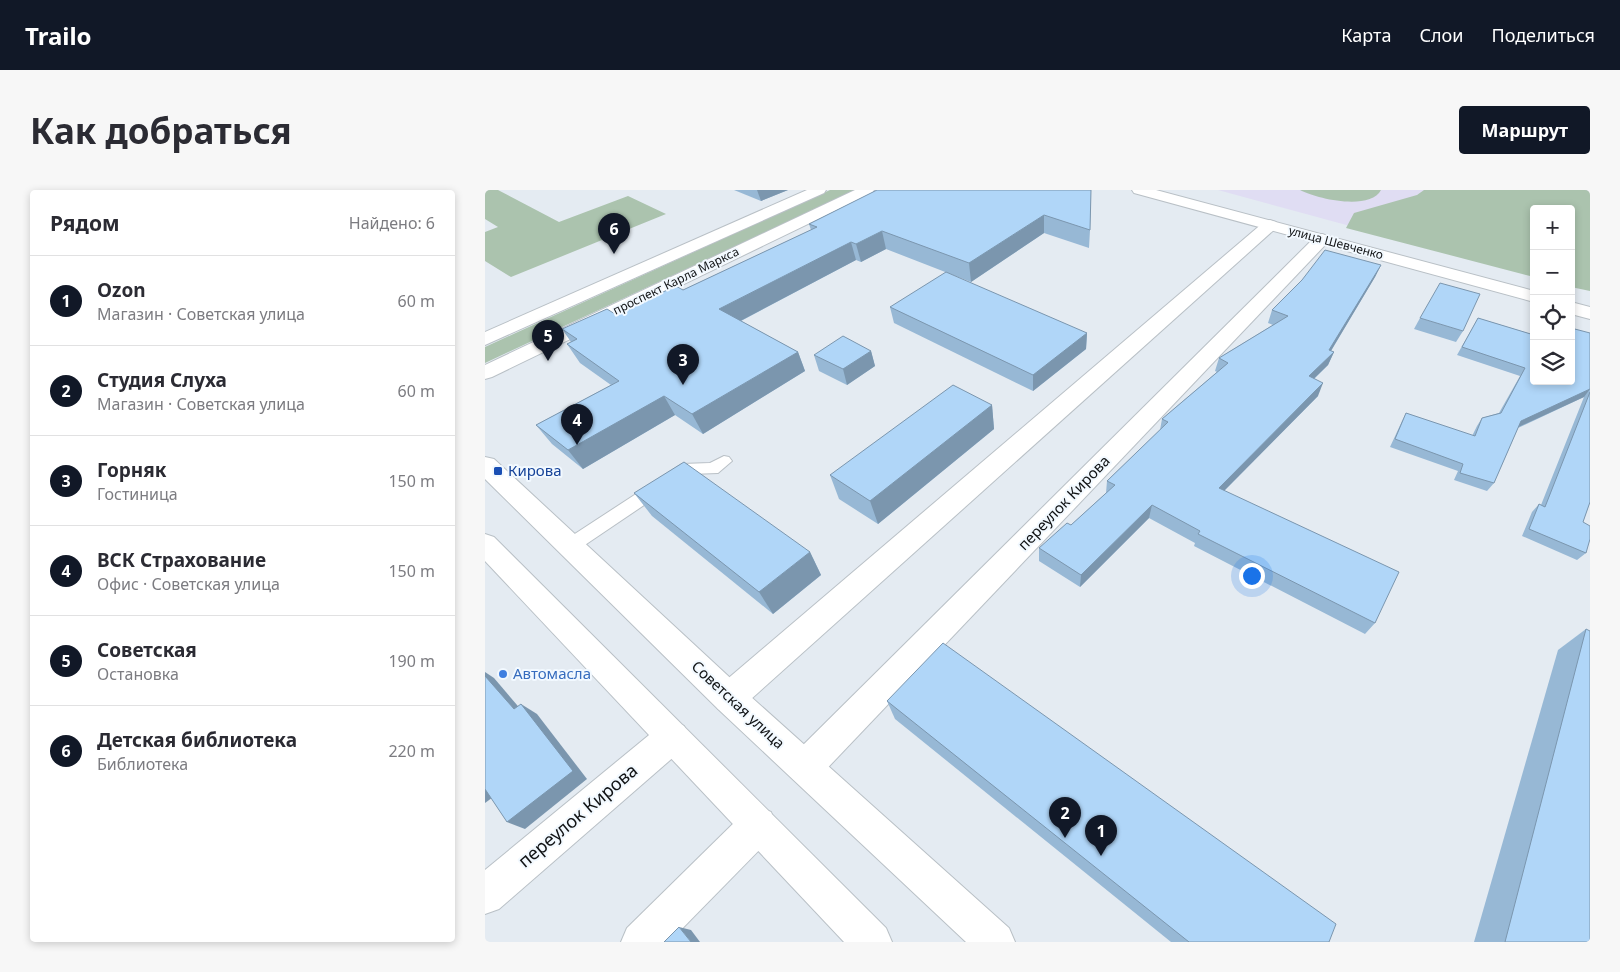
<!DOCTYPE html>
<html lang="ru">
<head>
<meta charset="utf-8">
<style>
  :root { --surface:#fff; --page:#f7f7f7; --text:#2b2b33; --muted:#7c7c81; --line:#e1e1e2; --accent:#111827 }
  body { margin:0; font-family:"Noto Sans",sans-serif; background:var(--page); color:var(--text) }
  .controls { position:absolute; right:15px; top:15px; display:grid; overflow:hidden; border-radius:5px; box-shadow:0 2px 8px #0003 }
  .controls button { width:45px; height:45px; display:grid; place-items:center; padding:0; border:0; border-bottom:1px solid var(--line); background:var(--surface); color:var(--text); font:25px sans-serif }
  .you { position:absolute; left:766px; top:385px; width:18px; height:18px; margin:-12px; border:4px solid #fff; border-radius:50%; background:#1a73e8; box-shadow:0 0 0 8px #1a73e833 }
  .badge { display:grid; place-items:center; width:32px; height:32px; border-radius:50%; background:var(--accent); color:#fff; font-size:16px; font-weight:700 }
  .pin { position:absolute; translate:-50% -41px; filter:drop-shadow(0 1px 2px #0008) }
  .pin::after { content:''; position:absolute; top:26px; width:18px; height:15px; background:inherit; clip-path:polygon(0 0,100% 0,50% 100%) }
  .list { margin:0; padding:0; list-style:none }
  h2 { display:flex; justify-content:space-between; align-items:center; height:65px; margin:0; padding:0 20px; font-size:21px }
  h2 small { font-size:16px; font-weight:400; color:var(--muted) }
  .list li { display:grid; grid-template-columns:32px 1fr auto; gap:15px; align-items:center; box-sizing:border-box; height:90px; padding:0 20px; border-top:1px solid var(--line) }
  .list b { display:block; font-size:19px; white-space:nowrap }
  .list p { margin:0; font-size:16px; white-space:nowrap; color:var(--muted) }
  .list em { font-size:16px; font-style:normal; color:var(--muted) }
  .icon { flex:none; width:28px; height:28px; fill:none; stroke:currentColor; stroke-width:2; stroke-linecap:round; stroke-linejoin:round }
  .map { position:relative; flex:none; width:1105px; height:752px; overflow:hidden; border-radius:5px }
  header { display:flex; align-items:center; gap:30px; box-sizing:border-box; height:70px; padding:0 25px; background:var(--accent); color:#fff }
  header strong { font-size:24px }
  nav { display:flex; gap:28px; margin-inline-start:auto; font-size:18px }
  .intro { display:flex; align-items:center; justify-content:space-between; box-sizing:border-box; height:120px; padding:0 30px }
  h1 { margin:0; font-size:35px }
  .button { padding:12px 22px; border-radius:5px; background:var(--accent); color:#fff; font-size:18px; font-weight:700 }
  main { display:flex; gap:30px; padding:0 30px }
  aside { flex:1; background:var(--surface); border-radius:5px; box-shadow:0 2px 8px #0003 }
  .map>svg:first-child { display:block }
</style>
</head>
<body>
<header>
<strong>Trailo</strong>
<nav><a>Карта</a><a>Слои</a><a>Поделиться</a></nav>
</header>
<div class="intro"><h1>Как добраться</h1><a class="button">Маршрут</a></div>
<main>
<aside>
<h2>Рядом<small>Найдено: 6</small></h2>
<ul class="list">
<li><span class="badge">1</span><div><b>Ozon</b><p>Магазин · Советская улица</p></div><em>60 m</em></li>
<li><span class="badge">2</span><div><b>Студия Слуха</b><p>Магазин · Советская улица</p></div><em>60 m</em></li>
<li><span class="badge">3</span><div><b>Горняк</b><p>Гостиница</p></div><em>150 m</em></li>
<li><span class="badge">4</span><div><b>ВСК Страхование</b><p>Офис · Советская улица</p></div><em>150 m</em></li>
<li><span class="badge">5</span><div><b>Советская</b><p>Остановка</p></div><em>190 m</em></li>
<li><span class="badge">6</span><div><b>Детская библиотека</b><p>Библиотека</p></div><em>220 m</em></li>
</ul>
</aside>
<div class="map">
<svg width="1105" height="752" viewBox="0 0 1105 752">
  <rect width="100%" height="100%" fill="#e4ebf2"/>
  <polygon fill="#e0ddf3" points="733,0 1105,0 1086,19 1049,19 1049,86"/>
  <g fill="#abc3ae">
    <polygon points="0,0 13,0 74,32 143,6 181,24 26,87 0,71 0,42 13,37 0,29"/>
    <polygon points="345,0 371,0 0,173 0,157"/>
    <path d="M815 0H896C885 21 832 9 815 0Z"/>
    <polygon points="939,0 1105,0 1105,101 1086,97 1086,19 1049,19 1049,87 861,38 869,23 932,5"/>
  </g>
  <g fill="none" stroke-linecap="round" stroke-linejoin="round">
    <defs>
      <polygon id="service" points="239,266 244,267 247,271 233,283 205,284 91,361 85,363 79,361 76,356 79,351 197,274 225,273"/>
      <g id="minor">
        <polygon points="785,30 791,32 793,35 791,38 255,519 244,523 233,519 228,508 233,497 779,32"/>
        <polygon points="837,44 843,46 845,49 843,52 332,589 320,594 308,589 303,577 308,565 831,46"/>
        <polygon points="187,531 199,536 204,547 199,558 14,719 0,724 0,680 175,536"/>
        <polygon points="273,617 286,622 291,635 286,648 184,752 136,752 142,738 260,622"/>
      </g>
      <g id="tertiary">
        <polygon points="647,0 671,0 1049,101 1049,112 649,3"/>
        <polygon points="1086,112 1105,117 1105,129 1086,124"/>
      </g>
      <g id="secondary">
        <polygon points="322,0 341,0 339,3 0,155 0,142"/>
        <polygon points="370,0 389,0 387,3 7,187 0,189 0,175"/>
      </g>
      <g id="primary">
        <polygon points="0,267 9,269 255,497 524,738 530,752 481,752 233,519 0,289"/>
        <polygon points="0,344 9,347 401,738 407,752 359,752 0,371"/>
      </g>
    </defs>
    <use href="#service" stroke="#b9c0c6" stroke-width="2"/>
    <use href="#minor" stroke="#b9c0c6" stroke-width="2"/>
    <use href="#tertiary" stroke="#b9c0c6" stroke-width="2"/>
    <use href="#secondary" stroke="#b9c0c6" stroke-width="2"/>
    <use href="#primary" stroke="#b9c0c6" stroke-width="2"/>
    <use href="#service" fill="#fff" fill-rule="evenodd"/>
    <use href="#minor" fill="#fff" fill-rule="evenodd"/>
    <use href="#tertiary" fill="#fff" fill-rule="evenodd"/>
    <use href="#secondary" fill="#fff" fill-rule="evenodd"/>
    <use href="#primary" fill="#fff" fill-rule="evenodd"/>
  </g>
  <g fill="#97b8d5">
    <polygon points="249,0 303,0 276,11"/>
    <polygon points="606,0 605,40 604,58 559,43 486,92 401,59 376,72 371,70 256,131 313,162 320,181 218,244 190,225 98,279 67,254 51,235 126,195 95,173 82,154 86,152 77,139 130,124 198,100 326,40 324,34"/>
    <polygon points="896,75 890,87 846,161 849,162 843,175 829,189 833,206 739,301 890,433 880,444 709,356 710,353 664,328 595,397 554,371 554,358 586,335 621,303 622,291 675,240 677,229 732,182 730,181 734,168 788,135 783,133 787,120"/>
    <polygon points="405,117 602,143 601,159 548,201 409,133"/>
    <polygon points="935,128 978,141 971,152 929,139"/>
    <polygon points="993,128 1049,145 1049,191 1105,143 1105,312 1098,332 1101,363 1092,370 1037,346 1047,322 1054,314 1056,315 1099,207 1033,238 1009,293 1002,301 969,290 973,281 905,257 917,231 921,223 987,246 992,236 997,228 1014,223 1035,186 972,165"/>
    <polygon points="386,161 390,176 362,195 334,181 329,165"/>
    <polygon points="507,215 509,239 393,334 354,309 345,285"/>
    <polygon points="149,303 325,362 336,385 288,424 167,326"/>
    <polygon points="1101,439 1105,752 989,752 1073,460"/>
    <polygon points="402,511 844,752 686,752 410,529"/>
  </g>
  <g fill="#7b96ae">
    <polygon points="272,0 303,0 276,11"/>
    <polygon points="559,25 559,43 486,92 484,73"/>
    <polygon points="397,41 401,59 376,72 371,54"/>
    <polygon points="366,52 371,70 242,138 234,119"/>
    <polygon points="896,75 890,87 841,169 849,162 843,175 818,199 824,186 844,160"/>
    <polygon points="602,143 601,159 548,201 548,185"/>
    <polygon points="386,161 390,176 362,195 358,179"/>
    <polygon points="313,162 320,181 218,244 207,224"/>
    <polygon points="838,193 833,206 729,311 734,298"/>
    <polygon points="1105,199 1099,207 1029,239 1036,231"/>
    <polygon points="179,206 190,225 98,279 83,260"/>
    <polygon points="507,215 509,239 393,334 385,311"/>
    <polygon points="667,315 664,328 595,397 596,385"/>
    <polygon points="325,362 336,385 288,424 274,402"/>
    <polygon points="0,482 9,488 44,529 29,519 0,488"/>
    <polygon points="36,514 52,524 102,589 40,639 22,632"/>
    <polygon points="0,595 15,602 0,613"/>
    <polygon points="194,737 206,740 215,752 206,752"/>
  </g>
  <g fill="#b0d6f8" stroke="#7b96ae">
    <polygon points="392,0 606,0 605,40 559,25 484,73 397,41 371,54 366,52 234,119 313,162 207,224 179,206 83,260 51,235 134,191 82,154 92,149 77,139 122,119 130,124 191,96 198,100 332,37 324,34"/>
    <polygon points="840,60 896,75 844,160 849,162 824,186 838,193 734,298 914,382 890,433 713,344 715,341 667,315 596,385 554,358 582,333 586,335 630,295 622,291 683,232 677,229 743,173 734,168 803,126 787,120 817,90"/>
    <polygon points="461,82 602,143 548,185 405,117"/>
    <polygon points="955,93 995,104 978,141 935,128"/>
    <polygon points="993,128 1049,145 1049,191 1086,191 1086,138 1105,143 1105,199 1036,231 1009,293 975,283 978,274 910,249 921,223 990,246 997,228 1016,223 1040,178 977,157"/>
    <polygon points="358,146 386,161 358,179 329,165"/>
    <polygon points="468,195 507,215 385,311 345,285"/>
    <polygon points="1105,202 1105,312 1098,332 1105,336 1105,349 1101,363 1044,339 1054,314 1060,317"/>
    <polygon points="199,272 325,362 274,402 149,303"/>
    <polygon points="1101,439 1105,441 1105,752 1020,752"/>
    <polygon points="458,453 851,734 844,752 704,752 402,511"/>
    <polygon points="0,486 29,519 36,514 88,581 22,632 0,599"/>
    <polygon points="194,737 206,752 179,752"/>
  </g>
  <rect fill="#1a4fb4" stroke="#f2f9ff" stroke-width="2" x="8" y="276" width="10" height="10" rx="2.5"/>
  <circle fill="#3f7fe0" stroke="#f2f9ff" stroke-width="2" cx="18" cy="484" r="5"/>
  <g text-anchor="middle" stroke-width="4" stroke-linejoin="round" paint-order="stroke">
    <g font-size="12" fill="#101214" stroke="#f2f9ff">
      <text transform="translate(851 53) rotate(15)" y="4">улица Шевченко</text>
      <text transform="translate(191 91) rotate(-26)" y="4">проспект Карла Маркса</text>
    </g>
    <g font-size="15" fill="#164399" stroke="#f2f9ff" text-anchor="start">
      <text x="23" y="286">Кирова</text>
    </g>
    <g font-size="15" fill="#101214" stroke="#f2f9ff">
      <text transform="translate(579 313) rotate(-46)" y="5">переулок Кирова</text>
      <text transform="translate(253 515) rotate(43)" y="5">Советская улица</text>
    </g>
    <g font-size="15" fill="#366cbe" stroke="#f2f9ff" text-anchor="start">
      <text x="28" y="489">Автомасла</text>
    </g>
    <g font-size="18" fill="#101214" stroke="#f2f9ff">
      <text transform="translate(93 626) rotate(-40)" y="6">переулок Кирова</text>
    </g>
  </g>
</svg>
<div class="controls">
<button>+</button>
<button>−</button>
<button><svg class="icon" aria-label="locate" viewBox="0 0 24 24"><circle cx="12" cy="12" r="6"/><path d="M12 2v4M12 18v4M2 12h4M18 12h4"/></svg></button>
<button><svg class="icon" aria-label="layers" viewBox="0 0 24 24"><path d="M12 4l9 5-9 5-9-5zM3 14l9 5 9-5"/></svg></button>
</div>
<div class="you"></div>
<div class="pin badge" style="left:616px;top:666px">1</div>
<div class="pin badge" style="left:580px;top:648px">2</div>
<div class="pin badge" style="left:198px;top:195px">3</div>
<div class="pin badge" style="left:92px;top:255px">4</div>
<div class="pin badge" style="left:63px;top:171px">5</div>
<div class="pin badge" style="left:129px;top:64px">6</div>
</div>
</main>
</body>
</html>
